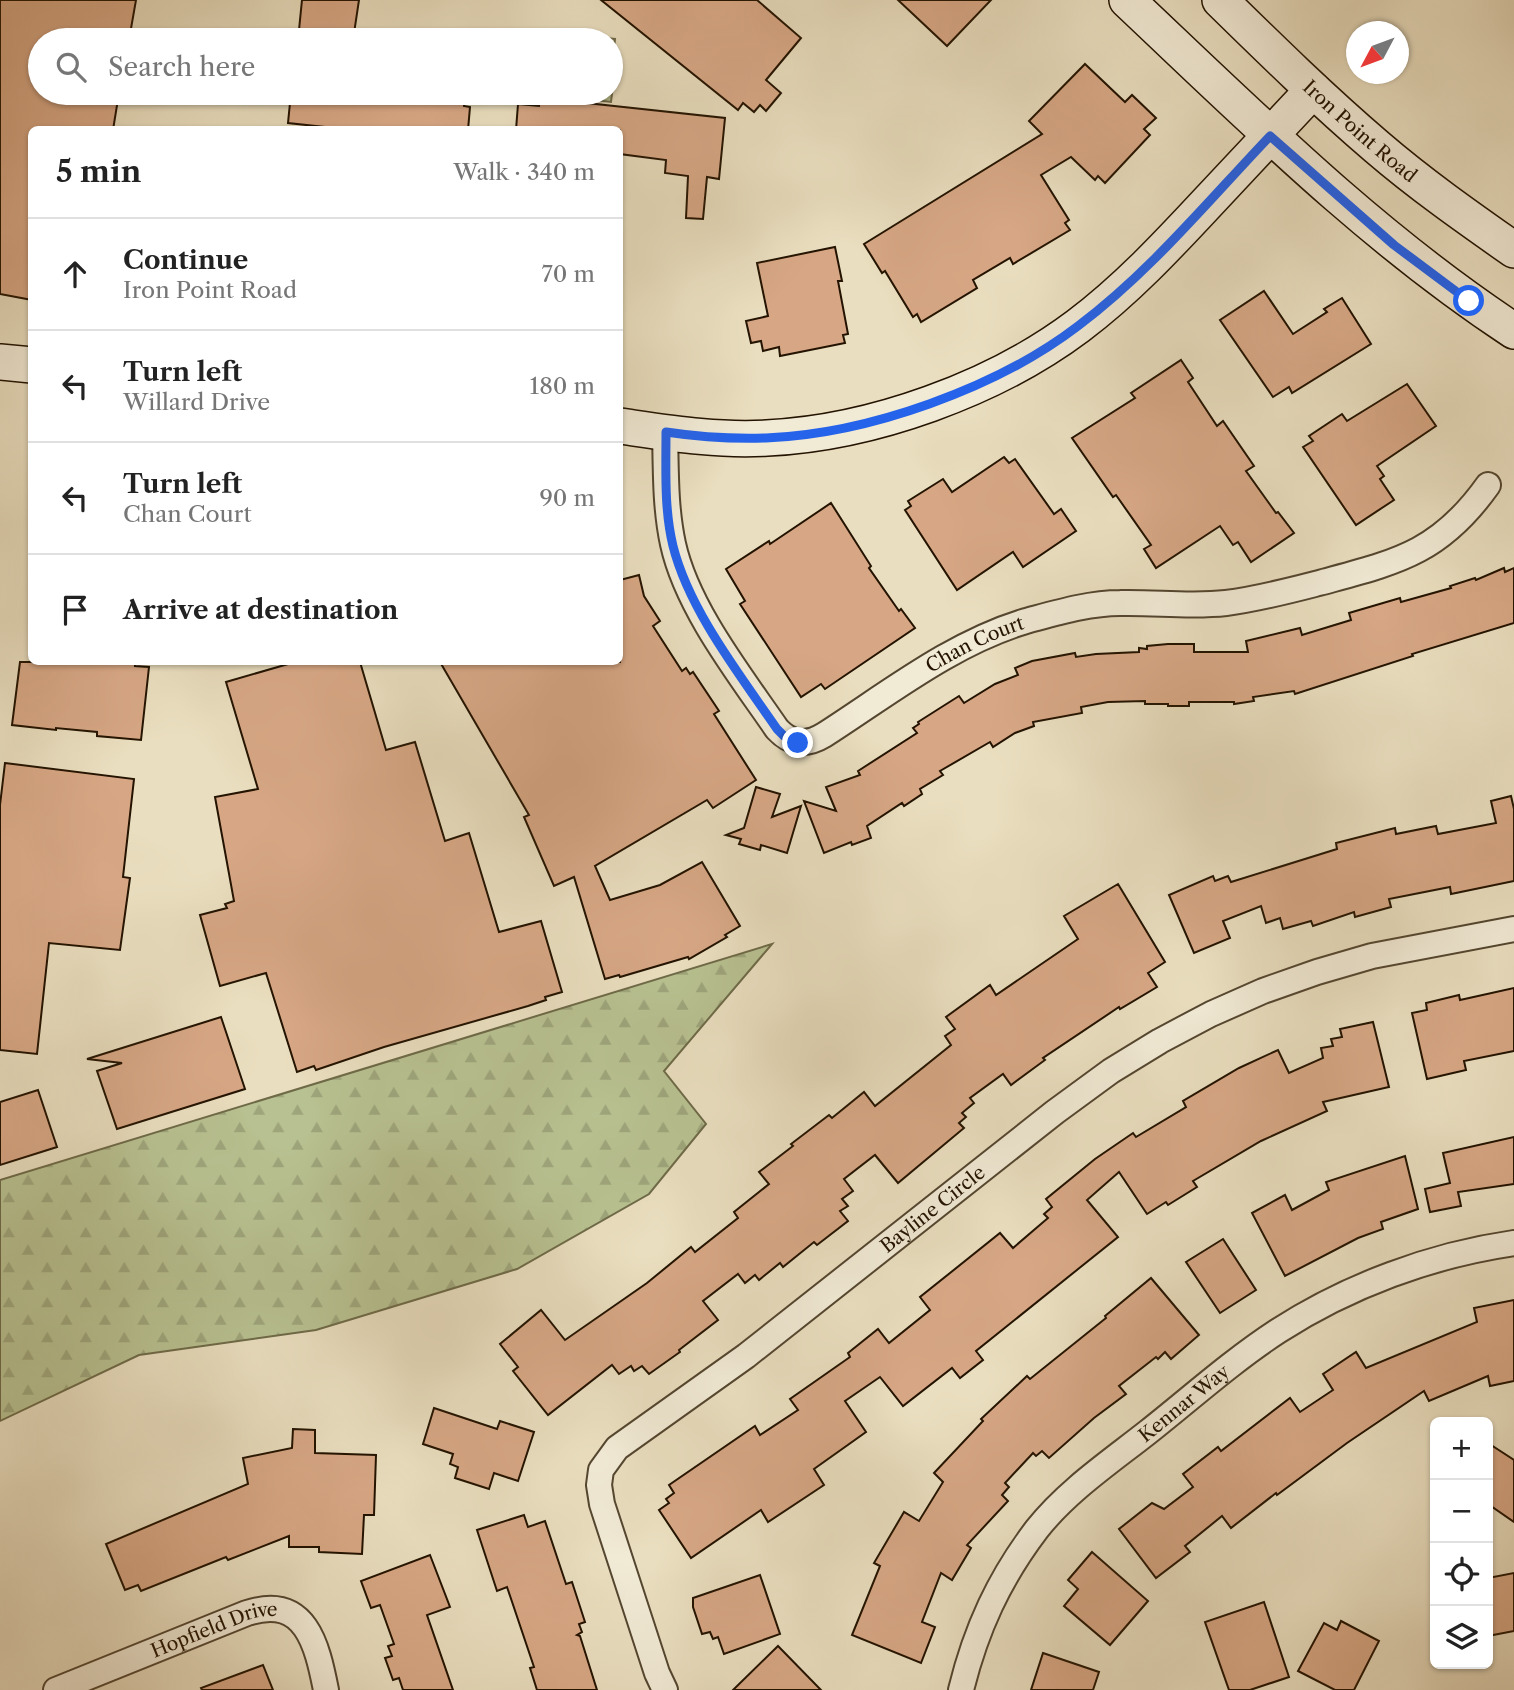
<!DOCTYPE html>
<html lang="en">
<head>
<meta charset="utf-8">
<style>
  :root { --surface:#fff; --page:#f2f2f2; --text:#222; --muted:#767676; --line:#e0e0e0 }
  body { margin:0; font-family:"Libre Caslon Text",serif; background:var(--page); color:var(--text) }
  .controls { position:absolute; right:21px; bottom:21px; display:grid; overflow:hidden; border-radius:10px; box-shadow:0 2px 5px #0004 }
  .controls button { width:63px; height:63px; display:grid; place-items:center; padding:0; border:0; border-bottom:2px solid var(--line); background:var(--surface); color:var(--text); font:35px sans-serif }
  .compass { position:absolute; left:1346px; top:21px; width:63px; height:63px; border-radius:50%; background:var(--surface); box-shadow:0 2px 5px #0004; rotate:229deg }
  .stop { position:absolute; width:21px; height:21px; margin:-16px; border:5px solid #2563eb; border-radius:50%; background:#fff }
  .stop.end { background:#2563eb; border-color:#fff; box-shadow:0 2px 7px #0008 }
  .list { margin:0; padding:0; list-style:none }
  h2 { display:flex; justify-content:space-between; align-items:center; height:91px; margin:0; padding:0 28px; font-size:30px }
  h2 small { font-size:23px; font-weight:400; color:var(--muted) }
  .list li { display:grid; grid-template-columns:46px 1fr auto; gap:21px; align-items:center; box-sizing:border-box; height:112px; padding:0 28px; border-top:2px solid var(--line) }
  .list b { display:block; font-size:26px; white-space:nowrap }
  .list p { margin:0; font-size:23px; white-space:nowrap; color:var(--muted) }
  .list em { font-size:23px; font-style:normal; color:var(--muted) }
  .icon { flex:none; width:38px; height:38px; fill:none; stroke:currentColor; stroke-width:2; stroke-linecap:round; stroke-linejoin:round }
  .map { position:relative; flex:none; width:1514px; height:1690px; overflow:hidden }
  .search { position:absolute; background:var(--surface); box-shadow:0 2px 5px #0004; left:28px; top:28px; width:595px; height:77px; display:flex; align-items:center; gap:18px; box-sizing:border-box; padding:0 24px; border-radius:38px; color:var(--muted); font-size:26px }
  .panel { position:absolute; background:var(--surface); box-shadow:0 2px 5px #0004; left:28px; top:126px; width:595px; height:539px; border-radius:10px }
  .map>svg:first-child { display:block }
</style>
</head>
<body>
<div class="map">
<svg width="1514" height="1690" viewBox="0 0 1514 1690">
  <defs>
    <pattern id="forest-firs" width="22" height="20" patternUnits="userSpaceOnUse" patternTransform="scale(1.75)"><rect width="22" height="20" fill="#b8c191"/><path d="M5 1l3.5 6h-7zM16 11l3.5 6h-7z" fill="#9ea57b"/></pattern>
  </defs>
  <rect width="100%" height="100%" fill="#e9debf"/>
  <filter id="stains"><feTurbulence type="fractalNoise" baseFrequency=".00286" numOctaves="4"/><feColorMatrix values="0 0 0 0 .2 0 0 0 0 .09 0 0 0 0 .02 0 0 0 .5 -.17"/></filter>
  <radialGradient id="worn" r=".72"><stop offset=".6" stop-color="#630" stop-opacity="0"/><stop offset="1" stop-color="#630" stop-opacity=".3"/></radialGradient>
  <polygon fill="url(#forest-firs)" stroke="#6e6a48" stroke-width="2" points="772,944 664,1071 706,1124 649,1194 517,1269 316,1330 139,1355 0,1421 0,1180"/>
  <polygon fill="#b8c191" stroke="#6e6a48" stroke-width="2" points="604,38 615,39 613,59 616,60 611,102 536,93 535,103 518,101 519,93 611,93 611,40 604,40"/>
  <g fill="#d7a785" stroke="#231300" stroke-width="2">
    <polygon points="0,0 136,0 129,40 40,40 40,93 119,93 113,130 32,130 32,300 0,294"/>
    <polygon points="302,0 359,0 353,40 298,40"/>
    <polygon points="601,0 757,0 801,38 766,80 781,93 766,111 760,105 754,112 743,103 738,110"/>
    <polygon points="898,0 991,0 947,46"/>
    <polygon points="1085,64 1125,102 1132,95 1156,118 1144,129 1150,135 1105,183 1098,176 1095,180 1071,157 1041,175 1069,220 1065,223 1070,230 1013,264 1010,258 973,280 977,288 921,322 917,314 913,317 885,271 882,273 864,244 1042,134 1029,121"/>
    <polygon points="291,93 465,93 464,106 470,107 468,130 353,130 288,123"/>
    <polygon points="540,98 725,118 719,179 707,177 703,219 686,218 688,176 665,173 666,160 620,154 620,130 516,130 518,104 539,106"/>
    <polygon points="835,247 842,281 838,281 848,334 843,335 845,343 780,356 779,347 763,351 761,341 751,343 746,321 768,316 757,263"/>
    <polygon points="1264,291 1293,334 1327,312 1324,309 1342,298 1371,344 1292,393 1289,387 1273,397 1220,320"/>
    <polygon points="1181,360 1193,378 1188,382 1217,426 1223,421 1254,466 1246,471 1276,513 1278,512 1294,533 1251,562 1238,542 1233,545 1220,526 1156,568 1144,549 1151,545 1116,495 1113,497 1072,438 1135,398 1131,393"/>
    <polygon points="1407,384 1436,426 1377,466 1384,476 1380,479 1394,500 1356,525 1303,447 1313,441 1309,436 1342,414 1347,421"/>
    <polygon points="1004,457 1009,463 1015,459 1054,514 1061,509 1076,531 1023,567 1013,552 957,590 905,510 911,506 908,501 943,479 952,492"/>
    <polygon points="831,503 871,566 869,568 899,611 901,609 915,628 825,689 821,684 801,697 740,604 745,601 726,569 769,541 770,544"/>
    <polygon points="1504,568 1505,572 1514,568 1514,623 1412,654 1413,656 1295,694 1294,691 1253,697 1254,701 1234,704 1234,702 1189,702 1189,706 1168,706 1168,704 1145,704 1145,701 1108,702 1081,707 1082,713 1033,722 1034,726 1015,733 993,747 990,742 940,771 943,775 920,789 922,794 904,806 902,803 867,826 871,838 852,845 851,842 824,853 804,801 836,811 826,787 860,775 858,771 917,733 913,728 919,724 918,722 959,696 964,703 995,684 1018,675 1015,668 1032,661 1075,653 1076,657 1096,654 1139,652 1139,648 1147,649 1147,646 1168,644 1194,644 1194,652 1248,652 1246,641 1300,628 1302,635 1351,620 1349,613 1400,598 1401,602 1451,588 1450,586 1475,578 1476,580"/>
    <polygon points="639,575 644,596 660,621 653,626 682,671 686,668 690,674 693,672 719,711 714,714 756,780 713,808 707,800 595,866 610,900 660,885 702,862 740,926 725,935 727,937 689,959 688,957 620,977 619,975 605,979 574,877 554,886 524,817 529,815 440,662 620,662 620,580"/>
    <polygon points="20,662 135,662 135,666 149,667 141,740 97,736 97,732 56,728 56,730 12,725"/>
    <polygon points="295,662 360,662 386,750 415,742 445,841 469,833 499,932 541,921 562,992 545,997 546,1000 528,1006 384,1047 316,1070 314,1066 297,1072 266,973 220,986 200,915 227,908 225,904 234,901 215,797 258,789 226,682"/>
    <polygon points="5,763 134,779 123,877 130,878 120,950 49,943 37,1054 0,1050 0,805"/>
    <polygon points="756,787 780,794 772,817 801,806 787,853 761,845 760,850 739,844 741,839 726,835 744,828"/>
    <polygon points="1511,796 1514,809 1514,881 1451,894 1450,887 1389,899 1391,907 1355,917 1354,912 1313,926 1311,921 1283,929 1280,918 1266,923 1261,906 1223,921 1230,938 1194,953 1169,895 1213,876 1215,881 1228,876 1231,882 1337,849 1336,843 1395,828 1396,834 1436,826 1438,834 1496,823 1491,801"/>
    <polygon points="1118,884 1165,962 1148,973 1157,987 1120,1009 1119,1007 1043,1058 1045,1060 1011,1085 1003,1074 970,1098 974,1103 962,1113 966,1117 959,1123 964,1128 898,1183 875,1155 844,1179 853,1191 842,1199 848,1206 840,1211 848,1221 817,1245 814,1242 783,1267 780,1263 759,1280 755,1275 745,1283 738,1274 703,1301 718,1320 679,1350 680,1352 649,1374 642,1366 634,1371 631,1366 619,1374 612,1365 548,1415 513,1371 518,1367 500,1344 541,1310 565,1340 647,1283 691,1247 695,1252 738,1218 734,1212 769,1184 759,1172 793,1146 791,1144 829,1115 832,1118 864,1092 875,1106 951,1045 945,1036 955,1029 946,1017 990,985 996,995 1078,939 1064,916"/>
    <polygon points="1514,988 1514,1051 1464,1061 1466,1070 1427,1079 1412,1013 1427,1010 1426,1003 1459,995 1460,1000"/>
    <polygon points="221,1017 245,1089 117,1129 97,1071 122,1063 87,1059"/>
    <polygon points="1373,1022 1389,1087 1323,1102 1327,1111 1261,1141 1193,1181 1197,1187 1168,1205 1166,1202 1147,1214 1119,1172 1087,1200 1118,1237 976,1351 983,1360 960,1378 952,1368 903,1406 880,1377 845,1401 866,1432 814,1469 824,1485 768,1522 761,1510 691,1558 659,1510 669,1503 666,1499 674,1493 669,1485 755,1426 760,1435 798,1410 790,1399 850,1357 848,1353 878,1329 889,1343 930,1310 920,1297 1000,1233 1013,1248 1048,1218 1044,1214 1052,1207 1046,1199 1095,1159 1133,1133 1136,1137 1186,1107 1183,1101 1239,1068 1278,1050 1289,1073 1323,1058 1321,1048 1333,1046 1331,1039 1342,1037 1340,1029"/>
    <polygon points="38,1090 57,1147 0,1165 0,1102"/>
    <polygon points="1514,1137 1514,1184 1458,1192 1461,1206 1430,1212 1425,1189 1450,1183 1443,1153"/>
    <polygon points="1405,1156 1418,1209 1381,1222 1383,1229 1358,1238 1285,1276 1252,1213 1285,1195 1292,1210 1329,1190 1326,1182"/>
    <polygon points="1223,1239 1256,1290 1220,1313 1186,1262"/>
    <polygon points="1151,1278 1199,1335 1171,1359 1165,1352 1158,1359 1156,1357 1119,1386 1126,1394 1094,1418 1049,1458 1042,1451 1036,1456 1033,1453 1005,1483 1009,1487 1002,1495 1008,1501 967,1545 971,1548 952,1580 941,1573 922,1622 935,1627 921,1663 852,1635 880,1566 874,1563 904,1512 919,1521 943,1482 934,1473 983,1421 981,1419 1027,1376 1030,1379 1106,1318 1105,1316"/>
    <polygon points="1514,1300 1514,1381 1490,1386 1488,1376 1429,1401 1424,1391 1347,1443 1277,1495 1276,1493 1231,1528 1222,1516 1185,1546 1190,1552 1156,1578 1119,1529 1152,1503 1164,1509 1193,1487 1183,1474 1218,1447 1221,1451 1290,1398 1300,1412 1333,1390 1323,1374 1356,1352 1366,1368 1477,1322 1474,1308"/>
    <polygon points="434,1408 497,1429 500,1421 534,1432 518,1481 494,1473 489,1489 455,1478 458,1467 450,1464 453,1454 423,1444"/>
    <polygon points="293,1429 315,1430 315,1453 376,1455 374,1515 364,1515 362,1554 319,1552 319,1547 289,1547 289,1536 228,1560 226,1557 141,1591 138,1585 125,1590 106,1544 248,1484 243,1458 292,1448"/>
    <polygon points="1488,1443 1514,1460 1514,1522 1488,1504"/>
    <polygon points="524,1515 528,1527 545,1521 566,1584 572,1582 585,1622 579,1624 582,1632 577,1635 580,1636 597,1690 537,1690 530,1668 534,1667 507,1587 497,1591 477,1530"/>
    <polygon points="1092,1552 1148,1601 1110,1645 1064,1606 1078,1589 1068,1580"/>
    <polygon points="430,1555 450,1607 427,1615 453,1690 403,1690 399,1678 393,1680 385,1658 392,1656 388,1646 394,1644 380,1605 371,1608 361,1581"/>
    <polygon points="1514,1573 1514,1631 1488,1636 1488,1578"/>
    <polygon points="760,1575 780,1634 724,1654 718,1637 713,1639 710,1632 702,1634 693,1607 693,1598"/>
    <polygon points="1264,1602 1289,1677 1250,1690 1229,1690 1205,1622"/>
    <polygon points="1341,1621 1379,1641 1354,1690 1335,1690 1298,1671 1324,1623 1337,1630"/>
    <polygon points="778,1646 821,1690 733,1690"/>
    <polygon points="1043,1653 1099,1672 1093,1690 1031,1690"/>
    <polygon points="263,1665 273,1690 202,1690 201,1688"/>
  </g>
  <g fill="none" stroke-linecap="round" stroke-linejoin="round">
    <defs>
      <g id="street">
        <path id="s1" d="M665 432C666 470 665 507 673 544 687 608 740 675 777 729 791 744 806 746 824 735 888 694 952 643 1026 621 1056 613 1089 603 1120 603 1155 602 1190 607 1226 603 1258 599 1288 591 1319 583 1396 562 1439 554 1488 485"/>
        <path id="s2" d="M56 1690 247 1613C306 1594 317 1645 326 1690"/>
        <path id="s3" d="M665 1690 657 1673 602 1504 599 1485 601 1470 617 1448 746 1356 1055 1112 1111 1071 1160 1041 1211 1014 1263 991 1317 972 1372 956 1514 929"/>
        <path id="s4" d="M961 1690C976 1629 999 1579 1037 1529 1067 1491 1110 1462 1148 1432 1191 1398 1232 1361 1278 1331 1348 1286 1431 1255 1514 1243"/>
      </g>
      <g id="secondary">
        <path d="M1127 0C1251 117 1371 237 1514 331"/>
        <path id="s5" d="M1220 0C1271 50 1322 100 1377 147 1420 184 1467 217 1514 250"/>
        <polyline points="0,362 32,365"/>
        <path d="M620 426C669 433 717 441 767 438 872 433 994 389 1078 326 1126 290 1167 246 1208 202 1243 165 1278 127 1313 90"/>
      </g>
    </defs>
    <use href="#street" stroke="#544630" stroke-width="28"/>
    <use href="#secondary" stroke="#231300" stroke-width="38"/>
    <use href="#street" stroke="#f1ead5" stroke-width="24"/>
    <use href="#secondary" stroke="#f1ead5" stroke-width="35"/>
  </g>
  <g fill="none" stroke-linecap="round" stroke-linejoin="round">
    <path stroke="#2563eb" stroke-width="9" d="M798 743 784 736 777 729C740 675 689 610 673 546 664 509 666 470 666 432 699 437 732 439 766 438 868 434 997 388 1078 326 1150 272 1208 201 1270 136L1394 245 1469 301"/>
  </g>
  <g text-anchor="middle" stroke-width="7" stroke-linejoin="round" paint-order="stroke">
    <g font-size="19" fill="#231300" stroke="#f1ead5">
      <text dy="7" stroke="none"><textPath href="#s5" startOffset="192">Iron Point Road</textPath></text>
      <text dy="7" stroke="none"><textPath href="#s1" startOffset="555">Chan Court</textPath></text>
      <text dy="7" stroke="none"><textPath href="#s3" startOffset="654">Bayline Circle</textPath></text>
      <text dy="7" stroke="none"><textPath href="#s4" startOffset="373">Kennar Way</textPath></text>
      <text dy="7" stroke="none"><textPath href="#s2" startOffset="170">Hopfield Drive</textPath></text>
    </g>
  </g>
  <rect width="100%" height="100%" filter="url(#stains)"/>
  <rect width="100%" height="100%" fill="url(#worn)"/>
</svg>
<div class="controls">
<button>+</button>
<button>−</button>
<button><svg class="icon" aria-label="locate" viewBox="0 0 24 24"><circle cx="12" cy="12" r="6"/><path d="M12 2v4M12 18v4M2 12h4M18 12h4"/></svg></button>
<button><svg class="icon" aria-label="layers" viewBox="0 0 24 24"><path d="M12 4l9 5-9 5-9-5zM3 14l9 5 9-5"/></svg></button>
</div>
<svg class="compass" viewBox="-18 -18 36 36"><path d="M0-13l5 13h-10z" fill="#e53935"/><path d="M0 13l5-13h-10z" fill="#767676"/></svg>
<div class="stop" style="left:1469px;top:301px"></div>
<div class="stop end" style="left:798px;top:743px"></div>
<div class="search"><svg class="icon" aria-label="search" viewBox="0 0 24 24"><circle cx="10" cy="10" r="6"/><path d="M15 15l6 6"/></svg>Search here</div>
<section class="panel">
<h2>5 min<small>Walk · 340 m</small></h2>
<ul class="list">
<li><svg class="icon" aria-label="ahead" viewBox="0 0 24 24"><path d="M12 20V5M6 11l6-6 6 6"/></svg><div><b>Continue</b><p>Iron Point Road</p></div><em>70 m</em></li>
<li><svg class="icon" aria-label="left" viewBox="0 0 24 24"><path d="M17 20v-9H6M10 6l-5 5 5 5"/></svg><div><b>Turn left</b><p>Willard Drive</p></div><em>180 m</em></li>
<li><svg class="icon" aria-label="left" viewBox="0 0 24 24"><path d="M17 20v-9H6M10 6l-5 5 5 5"/></svg><div><b>Turn left</b><p>Chan Court</p></div><em>90 m</em></li>
<li><svg class="icon" aria-label="arrive" viewBox="0 0 24 24"><path d="M6 21V4h12l-3 4 3 4H6"/></svg><div><b>Arrive at destination</b></div></li>
</ul>
</section>
</div>
</body>
</html>
